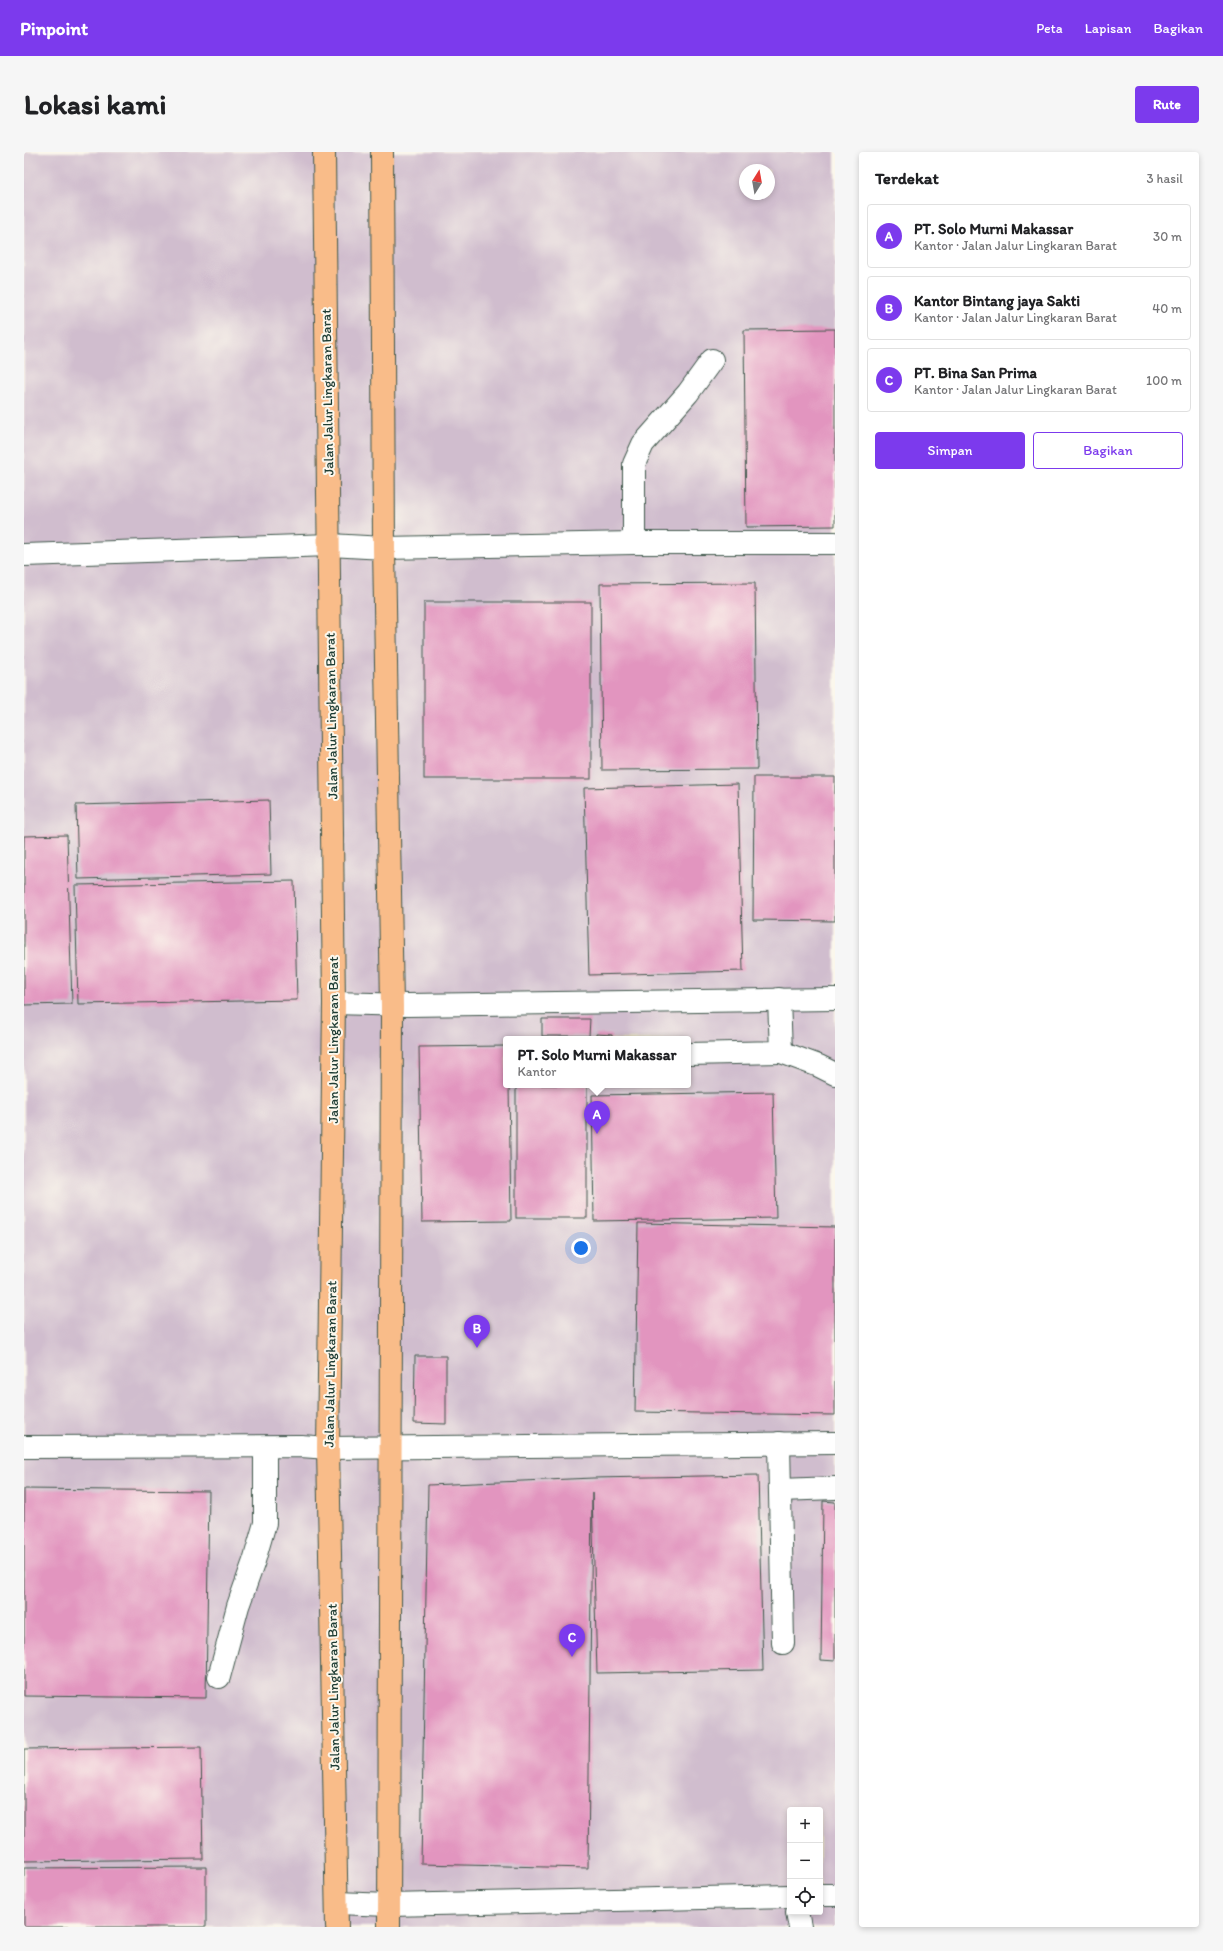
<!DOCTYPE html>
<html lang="id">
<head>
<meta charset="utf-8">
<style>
  :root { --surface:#fff; --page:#f6f6f6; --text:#202124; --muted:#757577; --line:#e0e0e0; --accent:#7c3aed }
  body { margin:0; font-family:Itim,sans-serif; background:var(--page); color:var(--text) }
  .controls { position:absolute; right:12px; bottom:12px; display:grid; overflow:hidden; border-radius:4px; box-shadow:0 2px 6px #0003 }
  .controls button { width:36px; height:36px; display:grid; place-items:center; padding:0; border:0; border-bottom:1px solid var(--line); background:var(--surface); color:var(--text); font:20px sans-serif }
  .compass { position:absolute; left:715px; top:12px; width:36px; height:36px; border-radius:50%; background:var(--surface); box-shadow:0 2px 6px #0003; rotate:11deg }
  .you { position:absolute; left:557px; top:1096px; width:14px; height:14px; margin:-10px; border:3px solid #fff; border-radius:50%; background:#1a73e8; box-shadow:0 0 0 6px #1a73e833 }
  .badge { display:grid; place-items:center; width:26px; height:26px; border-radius:50%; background:var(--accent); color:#fff; font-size:13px; font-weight:700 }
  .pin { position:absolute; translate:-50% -33px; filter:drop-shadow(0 1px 2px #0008) }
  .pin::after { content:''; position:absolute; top:21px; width:14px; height:12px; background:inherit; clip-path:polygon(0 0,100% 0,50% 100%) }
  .popup { position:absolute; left:479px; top:884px; width:188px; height:52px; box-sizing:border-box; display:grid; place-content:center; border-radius:4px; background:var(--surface); filter:drop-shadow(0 1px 3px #0005); font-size:13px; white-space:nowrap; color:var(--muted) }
  .popup b { font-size:15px; color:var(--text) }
  .popup::after { content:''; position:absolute; left:50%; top:100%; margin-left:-8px; border:8px solid transparent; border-top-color:var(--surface) }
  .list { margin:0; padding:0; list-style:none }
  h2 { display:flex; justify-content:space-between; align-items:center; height:52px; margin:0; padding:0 16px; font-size:17px }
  h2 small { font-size:13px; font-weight:400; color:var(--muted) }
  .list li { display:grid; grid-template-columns:26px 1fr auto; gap:12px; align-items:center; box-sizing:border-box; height:64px; margin:0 8px 8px; padding:0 8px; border:1px solid var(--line); border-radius:4px }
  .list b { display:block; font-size:15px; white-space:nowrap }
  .list p { margin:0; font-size:13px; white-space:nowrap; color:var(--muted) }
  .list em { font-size:13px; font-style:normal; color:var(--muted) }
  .actions { display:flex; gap:8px; padding:12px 16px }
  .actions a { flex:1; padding:9px 0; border:1px solid var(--accent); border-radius:4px; text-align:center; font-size:14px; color:var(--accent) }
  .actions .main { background:var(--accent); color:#fff }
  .icon { flex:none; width:22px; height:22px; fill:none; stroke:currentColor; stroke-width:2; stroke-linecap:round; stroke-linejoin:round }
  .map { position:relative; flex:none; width:811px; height:1775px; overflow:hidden; border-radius:4px }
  header { display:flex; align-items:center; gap:24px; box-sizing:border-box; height:56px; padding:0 20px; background:var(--accent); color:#fff }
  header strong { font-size:19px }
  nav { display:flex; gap:22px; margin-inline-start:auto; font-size:14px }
  .intro { display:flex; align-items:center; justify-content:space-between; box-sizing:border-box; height:96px; padding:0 24px }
  h1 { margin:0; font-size:28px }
  .button { padding:10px 18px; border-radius:4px; background:var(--accent); color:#fff; font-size:14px; font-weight:700 }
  main { display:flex; gap:24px; padding:0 24px }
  aside { flex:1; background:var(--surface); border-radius:4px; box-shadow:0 2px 6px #0003 }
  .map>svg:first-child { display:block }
</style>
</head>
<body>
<header>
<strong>Pinpoint</strong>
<nav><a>Peta</a><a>Lapisan</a><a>Bagikan</a></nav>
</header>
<div class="intro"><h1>Lokasi kami</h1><a class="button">Rute</a></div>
<main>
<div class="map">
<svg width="811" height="1775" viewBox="0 0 811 1775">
  <rect width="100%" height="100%" fill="#fbf7ec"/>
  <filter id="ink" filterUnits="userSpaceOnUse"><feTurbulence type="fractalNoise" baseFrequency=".025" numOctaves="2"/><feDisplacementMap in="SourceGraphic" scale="8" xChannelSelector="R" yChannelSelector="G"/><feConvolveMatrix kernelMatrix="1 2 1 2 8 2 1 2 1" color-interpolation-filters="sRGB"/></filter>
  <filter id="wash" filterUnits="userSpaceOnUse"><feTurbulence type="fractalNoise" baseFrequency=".012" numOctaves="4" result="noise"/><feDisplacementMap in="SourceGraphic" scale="16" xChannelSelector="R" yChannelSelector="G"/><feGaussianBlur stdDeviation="0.9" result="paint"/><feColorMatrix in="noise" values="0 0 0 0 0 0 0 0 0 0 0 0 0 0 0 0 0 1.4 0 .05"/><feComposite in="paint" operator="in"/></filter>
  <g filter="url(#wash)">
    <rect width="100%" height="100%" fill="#ece5c6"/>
    <path fill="#d0bdce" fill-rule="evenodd" d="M0 0H811V1775H0ZM721 18H745V42H721ZM482 887H664V933H482ZM766 1658H796V1760H766Z"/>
    <g id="blocks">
      <g fill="#e295bf">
        <polygon points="811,177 811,374 722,375 720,178"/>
        <polygon points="731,431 733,617 578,618 576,432"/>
        <rect x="400" y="450" width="167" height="177"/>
        <polygon points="730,625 811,625 811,769 729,768"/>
        <polygon points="714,632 719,819 565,823 560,636"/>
        <polygon points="245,648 247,722 54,727 52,653"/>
        <polygon points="43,683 48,852 0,853 0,684"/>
        <polygon points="270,729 273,848 54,852 51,733"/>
        <polygon points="518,867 566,867 565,884 518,884"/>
        <polygon points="572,882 588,883 588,887 572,887"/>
        <polygon points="482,894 482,933 485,933 487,1069 398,1070 395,895"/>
        <rect x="492" y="933" width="71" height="133"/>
        <polygon points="749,940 752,1066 570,1069 568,943"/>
        <polygon points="614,1071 811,1075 811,1263 611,1260"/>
        <polygon points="391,1204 422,1204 422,1272 390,1271"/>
        <polygon points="734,1323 739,1518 573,1521 568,1341 564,1716 397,1712 404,1333 569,1326"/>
        <polygon points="0,1337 185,1339 182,1546 0,1544"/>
        <polygon points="799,1349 811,1350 811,1509 797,1508"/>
        <polygon points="177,1595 179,1707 0,1709 0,1597"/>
        <polygon points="182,1715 182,1775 0,1775 0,1716"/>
      </g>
    </g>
  </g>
  <g filter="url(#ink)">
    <use href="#blocks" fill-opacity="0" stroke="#3e564a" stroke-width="1"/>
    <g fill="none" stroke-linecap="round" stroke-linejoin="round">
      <defs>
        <g id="minor">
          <polyline points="610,391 610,312 619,292 664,241 688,208"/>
          <polyline points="0,403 306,393 360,396 610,391 811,391"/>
          <polyline points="310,851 384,853 811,847"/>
          <polyline points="757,900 795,914 811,922"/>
          <polyline points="664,902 757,900 755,847"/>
          <polyline points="755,1291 759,1491"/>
          <polyline points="0,1295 277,1294 304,1296 811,1291"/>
          <polyline points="756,1338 811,1336"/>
          <polyline points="195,1525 214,1454 230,1409 241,1371 241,1295"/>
          <polyline points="796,1743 811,1743"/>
          <polyline points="313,1751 365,1753 766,1744"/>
          <polyline points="773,1760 776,1775"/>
        </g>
        <g id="major">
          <polyline points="300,0 310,851 304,1296 313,1775"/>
          <polyline points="358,0 360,396 368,854 365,1775"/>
        </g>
      </defs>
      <use href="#minor" stroke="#3e564a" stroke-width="24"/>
      <use href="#major" stroke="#3e564a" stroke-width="24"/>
      <use href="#minor" stroke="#fff" stroke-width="22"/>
      <use href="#major" stroke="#f9bc89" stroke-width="22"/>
    </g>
  </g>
  <g text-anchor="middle" stroke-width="4" stroke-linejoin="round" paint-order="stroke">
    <g font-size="14" fill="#1f3d34" stroke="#fbf7ec">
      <text transform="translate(303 240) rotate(-91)" y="5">Jalan Jalur Lingkaran Barat</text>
      <text transform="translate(307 564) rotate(-91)" y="5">Jalan Jalur Lingkaran Barat</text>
      <text transform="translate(309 888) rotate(-90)" y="5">Jalan Jalur Lingkaran Barat</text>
      <text transform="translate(306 1212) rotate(-89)" y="5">Jalan Jalur Lingkaran Barat</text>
      <text transform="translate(309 1535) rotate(-91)" y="5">Jalan Jalur Lingkaran Barat</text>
    </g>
  </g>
</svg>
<div class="controls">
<button>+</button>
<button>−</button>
<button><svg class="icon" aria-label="locate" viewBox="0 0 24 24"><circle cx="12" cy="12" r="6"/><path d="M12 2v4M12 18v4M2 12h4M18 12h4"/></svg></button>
</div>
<svg class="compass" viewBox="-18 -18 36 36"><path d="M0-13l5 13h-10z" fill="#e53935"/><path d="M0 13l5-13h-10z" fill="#757577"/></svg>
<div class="you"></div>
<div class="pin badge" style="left:573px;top:982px">A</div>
<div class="popup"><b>PT. Solo Murni Makassar</b>Kantor</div>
<div class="pin badge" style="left:453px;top:1196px">B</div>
<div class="pin badge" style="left:548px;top:1505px">C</div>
</div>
<aside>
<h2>Terdekat<small>3 hasil</small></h2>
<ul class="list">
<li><span class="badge">A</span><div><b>PT. Solo Murni Makassar</b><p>Kantor · Jalan Jalur Lingkaran Barat</p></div><em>30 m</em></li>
<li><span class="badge">B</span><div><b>Kantor Bintang jaya Sakti</b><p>Kantor · Jalan Jalur Lingkaran Barat</p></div><em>40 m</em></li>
<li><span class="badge">C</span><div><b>PT. Bina San Prima</b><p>Kantor · Jalan Jalur Lingkaran Barat</p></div><em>100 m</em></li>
</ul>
<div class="actions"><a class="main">Simpan</a><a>Bagikan</a></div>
</aside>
</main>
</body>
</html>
